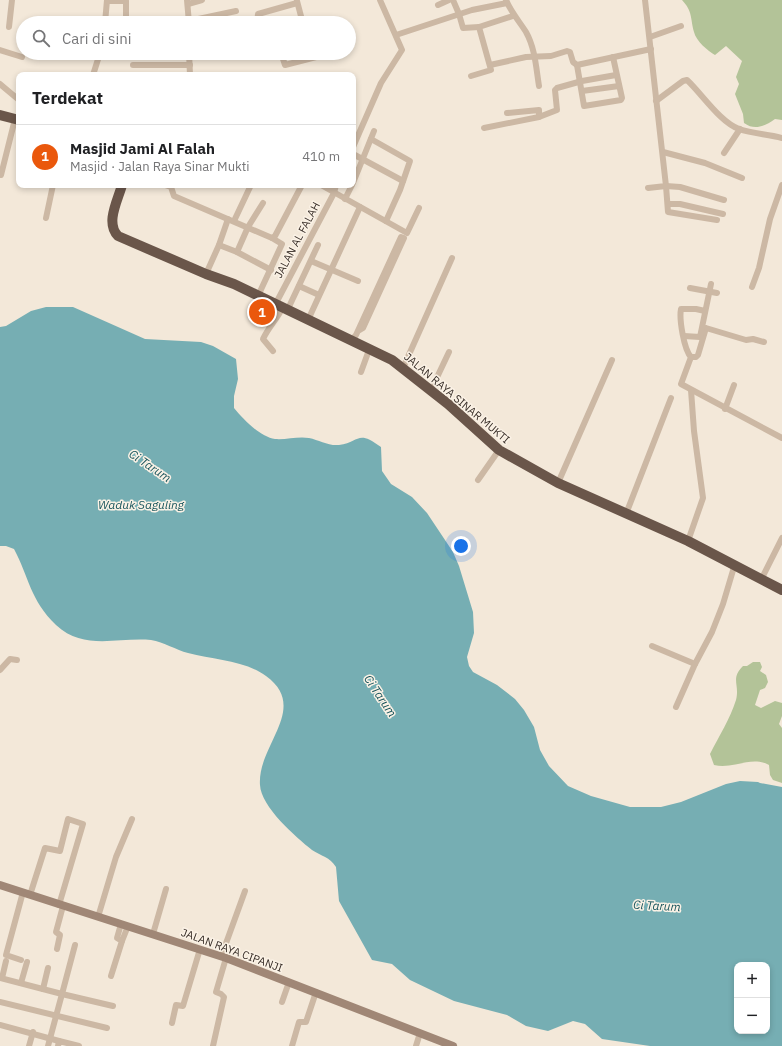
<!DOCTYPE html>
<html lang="id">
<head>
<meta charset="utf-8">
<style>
  :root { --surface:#fff; --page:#f2f2f2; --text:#202124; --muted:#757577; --line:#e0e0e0; --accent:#ea580c }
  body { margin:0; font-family:"IBM Plex Sans",sans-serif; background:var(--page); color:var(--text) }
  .controls { position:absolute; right:12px; bottom:12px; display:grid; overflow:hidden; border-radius:8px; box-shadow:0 2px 6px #0003 }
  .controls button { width:36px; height:36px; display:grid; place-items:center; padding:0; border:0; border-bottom:1px solid var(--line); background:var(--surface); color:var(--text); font:20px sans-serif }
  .you { position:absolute; left:461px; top:546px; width:14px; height:14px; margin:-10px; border:3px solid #fff; border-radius:50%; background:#1a73e8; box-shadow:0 0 0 6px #1a73e833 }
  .badge { display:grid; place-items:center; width:26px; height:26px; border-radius:50%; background:var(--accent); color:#fff; font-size:13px; font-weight:700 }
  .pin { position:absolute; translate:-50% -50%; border:2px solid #fff; box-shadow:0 1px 4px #0006 }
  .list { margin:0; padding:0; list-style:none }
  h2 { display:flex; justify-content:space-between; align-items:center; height:52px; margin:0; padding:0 16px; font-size:17px }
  h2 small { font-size:13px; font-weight:400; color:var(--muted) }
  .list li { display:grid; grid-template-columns:26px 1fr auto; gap:12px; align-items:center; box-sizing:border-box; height:64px; padding:0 16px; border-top:1px solid var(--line) }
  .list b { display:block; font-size:15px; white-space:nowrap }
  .list p { margin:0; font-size:13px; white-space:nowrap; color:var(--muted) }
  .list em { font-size:13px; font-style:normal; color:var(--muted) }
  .icon { flex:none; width:22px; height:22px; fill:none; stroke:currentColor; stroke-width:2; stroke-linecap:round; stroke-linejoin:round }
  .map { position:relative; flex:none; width:782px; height:1046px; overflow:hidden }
  .search { position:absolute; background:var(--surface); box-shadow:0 2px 6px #0003; left:16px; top:16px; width:340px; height:44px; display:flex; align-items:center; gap:10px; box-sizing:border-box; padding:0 14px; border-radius:22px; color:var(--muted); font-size:15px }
  .panel { position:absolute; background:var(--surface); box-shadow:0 2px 6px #0003; left:16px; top:72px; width:340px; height:116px; border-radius:8px }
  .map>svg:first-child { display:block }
</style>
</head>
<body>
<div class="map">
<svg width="782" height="1046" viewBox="0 0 782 1046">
  <rect width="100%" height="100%" fill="#f3e8d9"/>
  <g fill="#b3c398">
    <path d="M682 0H782V120L775 119C765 126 755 131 744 123L743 114 735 94 739 84 736 77 742 61 726 46 715 55C708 51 696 41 694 32 690 17 693 12 682 0Z"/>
    <path d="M753 662H760L762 667 760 671 766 675 768 682 765 688 760 690 755 705 761 708 775 701 782 703V716L779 724 782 728V783L773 780 770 775 769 765C751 755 733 770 714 765L710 754C719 736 730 719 736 700 740 684 730 679 743 666H747Z"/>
  </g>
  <path fill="#76aeb3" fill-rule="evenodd" d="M46 307H73L145 339 201 342 213 346 236 359 238 379 234 396V408C243 419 260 437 275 439 286 440 298 436 309 438 319 440 328 446 339 445 360 442 357 429 381 447L382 471 391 484 412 497 427 513 453 552 459 566 473 612 474 633 467 657 469 666 473 672 497 685 515 699 524 710 534 727 540 750 549 766 568 786 591 796 630 807H661L681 802 726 784 740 781 758 782 760 783 782 787V1046H650L602 1039 585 1024 573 1021 548 1031 526 1026 507 1015 454 1001 410 980 392 964 372 960 339 901 336 867C330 857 321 856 312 850 296 837 261 807 260 785 257 745 310 708 266 676 244 660 214 660 188 653 176 650 164 642 151 640 117 637 84 651 56 625 30 600 29 577 14 549L6 546H0V327L6 326 31 311ZM737 965H767V1031H737Z"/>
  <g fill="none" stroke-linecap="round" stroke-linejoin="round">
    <g stroke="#ccb8a4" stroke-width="6">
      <polyline points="187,0 189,23"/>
      <polyline points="453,0 459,14 463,28 479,27"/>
      <path d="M506 0C511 12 519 21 526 32 535 48 536 67 539 86"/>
      <polyline points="645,0 666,186 648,188"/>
      <polyline points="107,1 126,1 126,20"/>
      <polyline points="297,1 302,20"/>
      <polyline points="188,4 202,0"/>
      <polyline points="438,5 449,0"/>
      <polyline points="189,21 236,11"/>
      <polyline points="105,23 107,0"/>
      <polyline points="257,23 258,14 297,3"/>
      <polyline points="9,27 12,0"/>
      <polyline points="396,35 472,10 507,3"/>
      <polyline points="650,37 681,26"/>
      <polyline points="0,50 22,57"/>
      <polyline points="189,53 190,75"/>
      <polyline points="281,53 285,65 320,56"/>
      <polyline points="133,65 190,65"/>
      <polyline points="490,65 526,57 551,56 567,51 570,52 573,62 577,65 651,49"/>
      <polyline points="577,65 584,106 621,100 622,98 613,57"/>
      <polyline points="93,75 100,53"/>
      <polyline points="471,76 491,70 479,27 513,16"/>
      <polyline points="0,84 19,100"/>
      <polyline points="582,91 619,86"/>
      <path d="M656 101 683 81 687 80C702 94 720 122 739 129 753 134 768 134 782 138"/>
      <polyline points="539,117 557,110 555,90 557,88 582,81 616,75"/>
      <polyline points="484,128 539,117 539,110 507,113"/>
      <polyline points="371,139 410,161 400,190 386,221"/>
      <polyline points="353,147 381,83 402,50 380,0"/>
      <polyline points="663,152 705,163 742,178"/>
      <polyline points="724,153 740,129"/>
      <polyline points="353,154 403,181"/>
      <polyline points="1,175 15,119"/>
      <polyline points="353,183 374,131"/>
      <polyline points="165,185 171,187 174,196 272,238"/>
      <polyline points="321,185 407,233 419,208"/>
      <polyline points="345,199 352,185"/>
      <polyline points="668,204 680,204 723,214"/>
      <polyline points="46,218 53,185"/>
      <polyline points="717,220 668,212 666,186 680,187 724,200"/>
      <polyline points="234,221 251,185"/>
      <polyline points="219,245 237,252 271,270"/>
      <polyline points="237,252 248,227 263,203"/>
      <polyline points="311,261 358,281"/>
      <polyline points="206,274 219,245 228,219"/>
      <polyline points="299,286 319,295"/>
      <polyline points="752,287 759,268 770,219 782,185"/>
      <polyline points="690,288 717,293"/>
      <polyline points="258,296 282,244 272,238 275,236 302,185"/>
      <polyline points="275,305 334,193 336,185"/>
      <polyline points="287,311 318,245"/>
      <path d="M705 311 696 309H681C679 319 684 350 691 357H696L698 355 706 328 746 340 753 339 764 342"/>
      <polyline points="308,320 360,207"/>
      <polyline points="684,336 700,337 711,284"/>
      <polyline points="351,341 356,335 401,237 404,238 363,328 358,331"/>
      <path d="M273 351 263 339C268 328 276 320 282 309"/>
      <polyline points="691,357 681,384 782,438"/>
      <polyline points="403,368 452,258"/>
      <polyline points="361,372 369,350"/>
      <polyline points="431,390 449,352"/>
      <polyline points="725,409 734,385"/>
      <polyline points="478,480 499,450"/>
      <polyline points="558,483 612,360"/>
      <polyline points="626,514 671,398"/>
      <polyline points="688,541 703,498 694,431 691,390"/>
      <polyline points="761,580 782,538"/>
      <polyline points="652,646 695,664 676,707"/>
      <polyline points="695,664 712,632 723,604 734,567"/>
      <polyline points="0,670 10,659 17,660"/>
      <polyline points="30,895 45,848 60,851 68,819 83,824 59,905"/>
      <polyline points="98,917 116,857 132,819"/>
      <polyline points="153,934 166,889"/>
      <polyline points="122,941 128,926"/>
      <polyline points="75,945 62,994 113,1006"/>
      <polyline points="57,949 60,935 56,932 63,906"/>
      <polyline points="221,957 245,891"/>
      <polyline points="21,960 6,955 23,892"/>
      <polyline points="111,976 122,941 117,938 121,924"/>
      <polyline points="0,978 62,994 48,1046"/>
      <polyline points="2,978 6,961"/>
      <polyline points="21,983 27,962"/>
      <polyline points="43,989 48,968"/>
      <polyline points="0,1002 107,1028"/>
      <polyline points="282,1002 289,982"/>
      <polyline points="172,1023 176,1005 183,1006 200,949"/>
      <polyline points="0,1025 59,1041"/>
      <polyline points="29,1046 33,1032"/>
      <polyline points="58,1046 59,1041 79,1046"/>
      <polyline points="213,1046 224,997 221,994 216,992 226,958"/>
      <polyline points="292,1046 299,1022 306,1022 316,992"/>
      <polyline points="416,1046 420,1033"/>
    </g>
    <polyline stroke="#a08776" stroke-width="8" points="0,885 226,958 453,1046"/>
    <g stroke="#6a564a" stroke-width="10">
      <polyline points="0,115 19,120"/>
      <path d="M122 185C118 200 105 223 118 236L206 274 234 284 392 360 448 404 499 450 558 483 688 541 782 590"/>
    </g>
  </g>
  <g text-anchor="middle" stroke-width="3" stroke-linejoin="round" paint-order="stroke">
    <g font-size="11" fill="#372d27" stroke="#fbf2e6">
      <text transform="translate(297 240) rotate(-62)" y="4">JALAN AL FALAH</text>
      <text transform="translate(457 398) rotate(40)" y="4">JALAN RAYA SINAR MUKTI</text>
      <text transform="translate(232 950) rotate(20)" y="4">JALAN RAYA CIPANJI</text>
    </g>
    <g font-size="12" font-style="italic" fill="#19555c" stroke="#fbf2e6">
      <text transform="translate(150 466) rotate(34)" y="4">Ci Tarum</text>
      <text x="141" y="509">Waduk Saguling</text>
      <text transform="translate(380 696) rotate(56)" y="4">Ci Tarum</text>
      <text transform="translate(657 906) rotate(3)" y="4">Ci Tarum</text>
    </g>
  </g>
</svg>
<div class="controls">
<button>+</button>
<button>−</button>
</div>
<div class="you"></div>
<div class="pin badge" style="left:262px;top:312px">1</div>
<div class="search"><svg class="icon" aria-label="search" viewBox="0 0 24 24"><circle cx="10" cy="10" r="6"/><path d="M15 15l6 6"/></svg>Cari di sini</div>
<section class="panel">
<h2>Terdekat<small></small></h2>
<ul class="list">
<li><span class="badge">1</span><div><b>Masjid Jami Al Falah</b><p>Masjid · Jalan Raya Sinar Mukti</p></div><em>410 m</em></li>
</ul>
</section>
</div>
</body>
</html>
